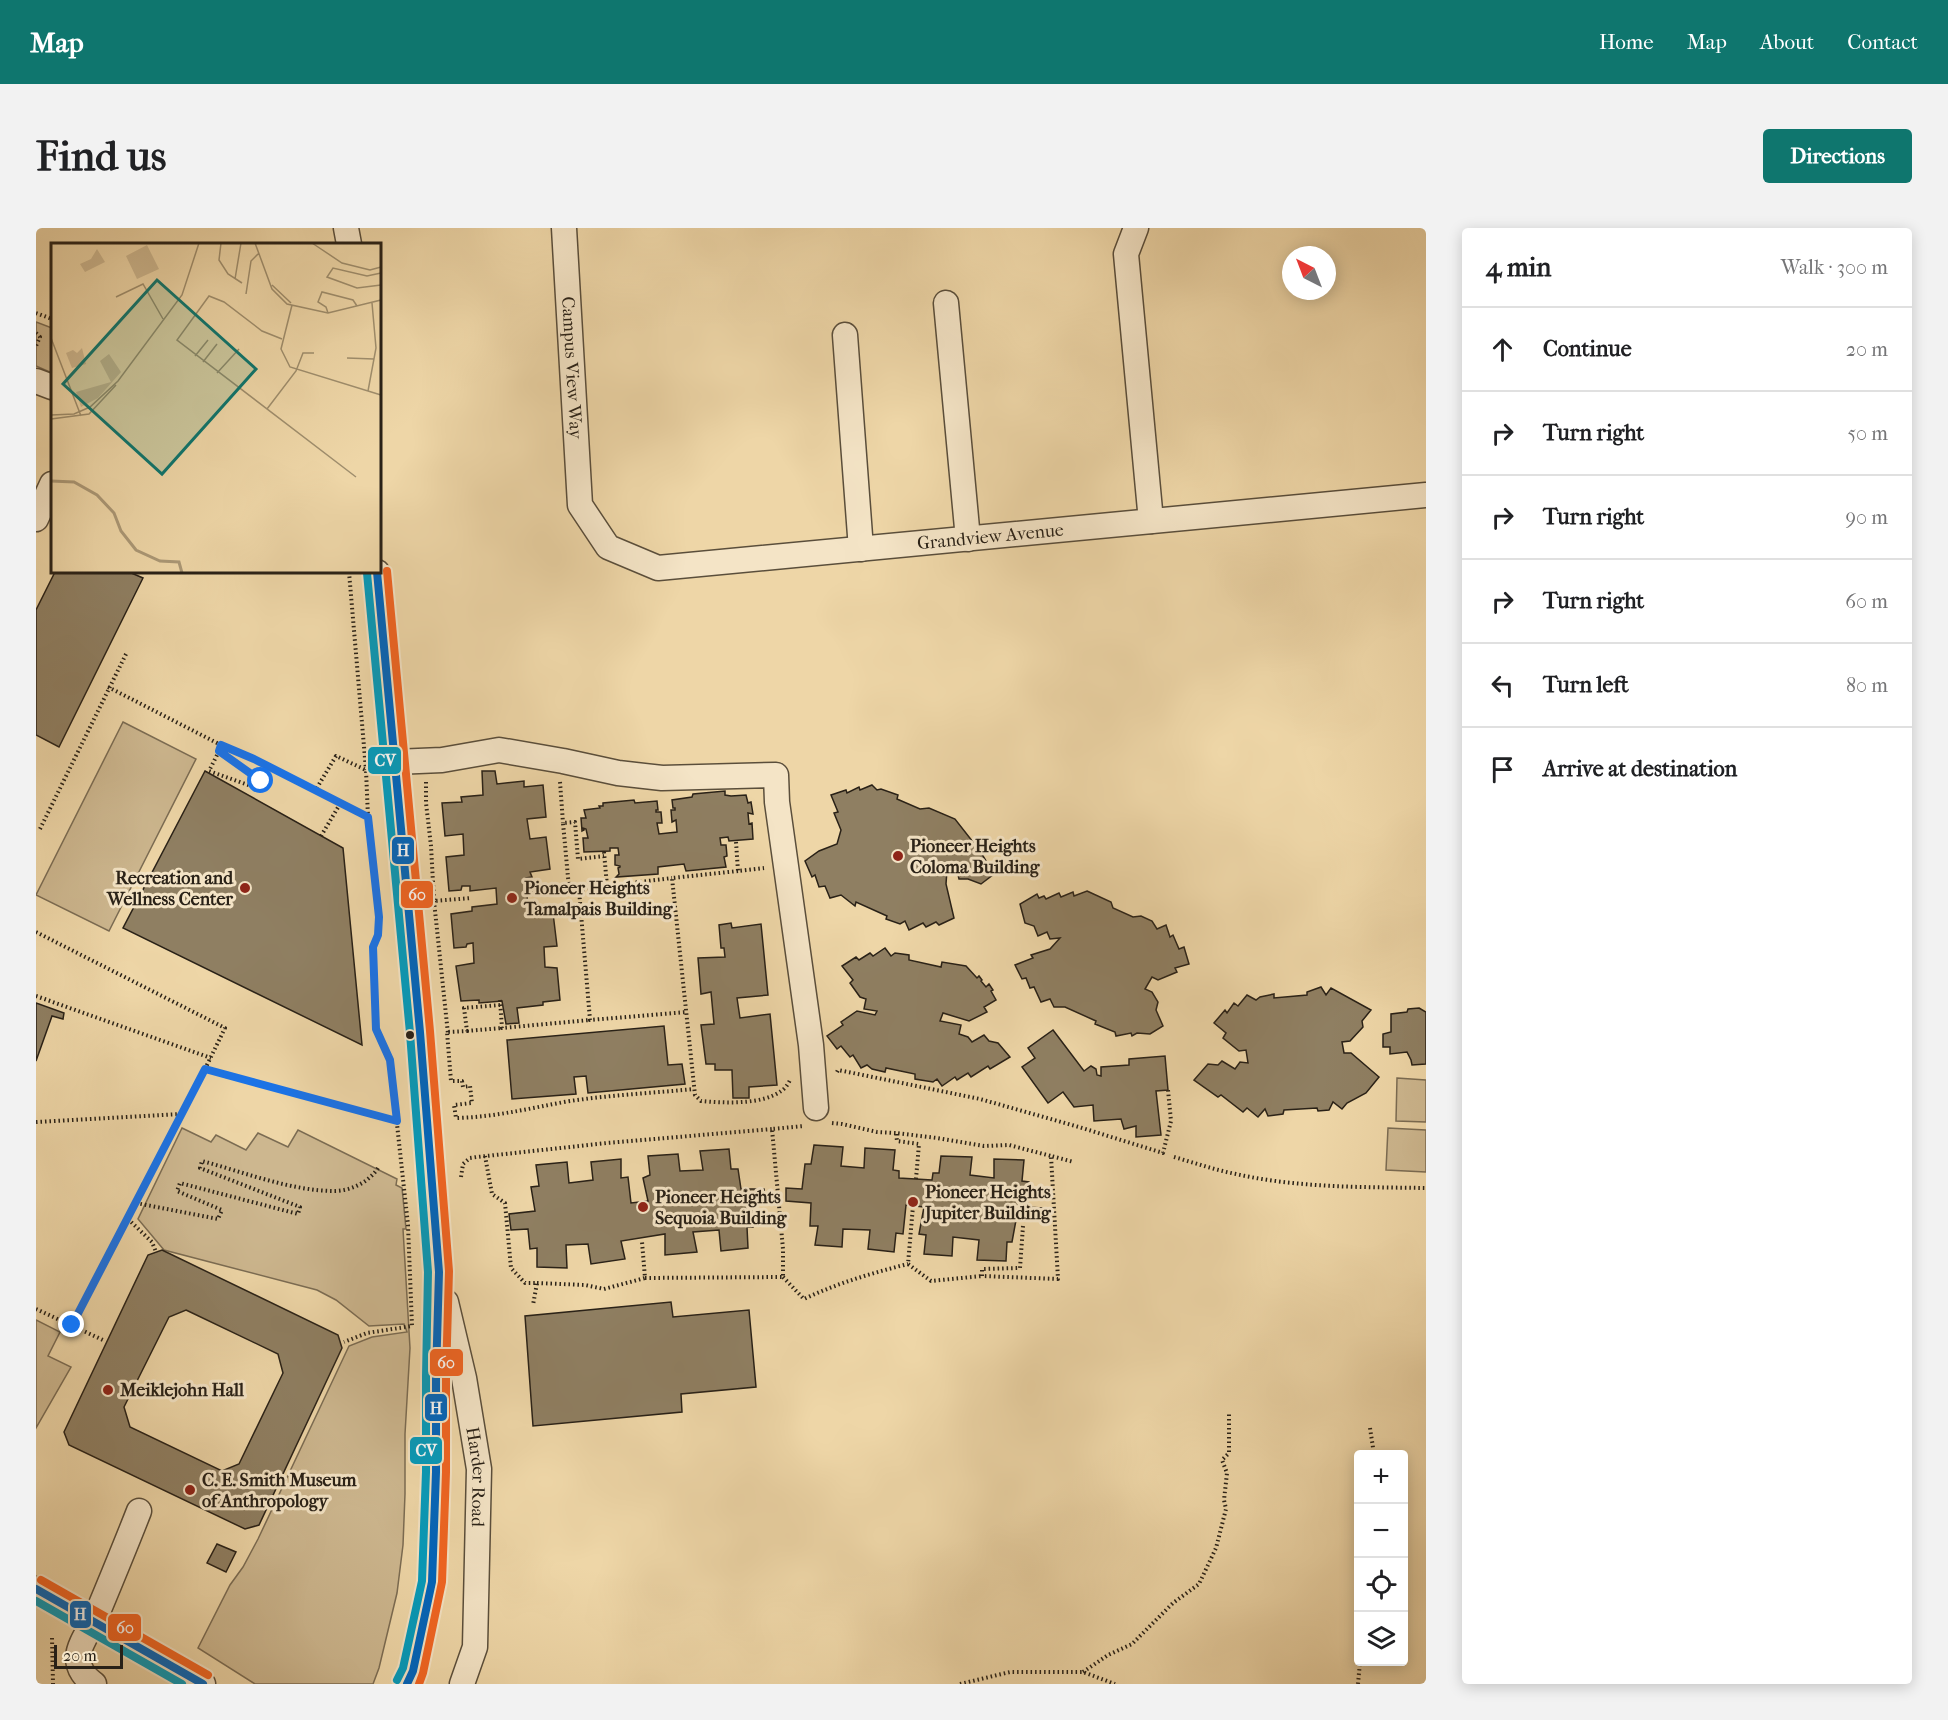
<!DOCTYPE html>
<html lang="en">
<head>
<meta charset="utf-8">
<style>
  :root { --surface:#fff; --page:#f2f2f2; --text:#202124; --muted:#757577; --line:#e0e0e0; --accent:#0f766e }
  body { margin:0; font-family:"IM FELL French Canon",serif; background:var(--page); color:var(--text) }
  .controls { position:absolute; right:18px; bottom:18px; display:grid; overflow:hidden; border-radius:6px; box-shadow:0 3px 15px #0003 }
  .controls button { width:54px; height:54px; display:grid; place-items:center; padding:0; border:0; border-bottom:2px solid var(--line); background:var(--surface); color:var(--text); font:30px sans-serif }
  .compass { position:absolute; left:1246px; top:18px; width:54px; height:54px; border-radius:50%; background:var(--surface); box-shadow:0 3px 15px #0003; rotate:318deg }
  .scale { position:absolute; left:18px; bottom:15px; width:69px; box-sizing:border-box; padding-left:6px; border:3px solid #292117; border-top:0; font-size:16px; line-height:21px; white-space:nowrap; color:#292117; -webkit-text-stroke:4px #f4e4c6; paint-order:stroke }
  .stop { position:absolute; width:18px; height:18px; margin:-14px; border:4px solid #1a73e8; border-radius:50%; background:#fff }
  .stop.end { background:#1a73e8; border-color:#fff; box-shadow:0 2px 6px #0008 }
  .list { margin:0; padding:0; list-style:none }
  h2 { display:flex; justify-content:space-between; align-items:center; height:78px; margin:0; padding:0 24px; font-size:26px }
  h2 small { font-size:20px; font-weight:400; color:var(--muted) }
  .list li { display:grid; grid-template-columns:39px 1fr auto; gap:18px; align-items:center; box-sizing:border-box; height:84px; padding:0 24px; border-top:2px solid var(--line) }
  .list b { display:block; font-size:22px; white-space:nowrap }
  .list em { font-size:20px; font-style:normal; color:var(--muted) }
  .icon { flex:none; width:33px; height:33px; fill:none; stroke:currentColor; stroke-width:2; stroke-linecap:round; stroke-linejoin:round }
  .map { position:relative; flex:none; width:1390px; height:1456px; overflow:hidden; border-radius:6px }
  header { display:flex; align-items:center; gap:36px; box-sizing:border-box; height:84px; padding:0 30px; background:var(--accent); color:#fff }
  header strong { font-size:28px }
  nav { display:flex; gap:33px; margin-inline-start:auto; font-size:21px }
  .intro { display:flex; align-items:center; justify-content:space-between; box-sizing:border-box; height:144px; padding:0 36px }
  h1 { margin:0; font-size:42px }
  .button { padding:15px 27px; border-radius:6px; background:var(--accent); color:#fff; font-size:21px; font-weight:700 }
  main { display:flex; gap:36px; padding:0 36px }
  aside { flex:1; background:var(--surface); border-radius:6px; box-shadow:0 3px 15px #0003 }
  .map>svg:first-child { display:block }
</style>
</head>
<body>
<header>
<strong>Map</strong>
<nav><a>Home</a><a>Map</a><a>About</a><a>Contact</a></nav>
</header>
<div class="intro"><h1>Find us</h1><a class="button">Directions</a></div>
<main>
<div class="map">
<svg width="1390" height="1456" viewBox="0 0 1390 1456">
  <rect width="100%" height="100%" fill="#eed6a7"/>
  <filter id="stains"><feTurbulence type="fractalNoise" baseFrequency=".00333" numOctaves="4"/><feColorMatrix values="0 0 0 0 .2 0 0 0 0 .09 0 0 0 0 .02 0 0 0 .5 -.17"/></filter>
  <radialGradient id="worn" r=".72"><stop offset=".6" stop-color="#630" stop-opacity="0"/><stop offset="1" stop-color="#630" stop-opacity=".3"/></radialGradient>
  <g fill="#cdb78f" stroke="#7b6c53" stroke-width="1.5">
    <polygon points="0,94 16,100 16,145 0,138"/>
    <polygon points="87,494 160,531 73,703 0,667"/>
    <polygon points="1361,850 1390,852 1390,894 1360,893"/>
    <polygon points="146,900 175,914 180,907 210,922 222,905 252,919 262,902 361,951 360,957 366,960 370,1001 367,1001 374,1120 369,1206 369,1266 367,1317 361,1365 343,1440 337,1456 219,1456 162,1420 194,1357 207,1339 222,1311 313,1118 336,1109 371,1104 368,1096 333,1098 300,1072 281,1062 128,1022 102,991"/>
    <polygon points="1352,900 1390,902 1390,944 1350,942"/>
    <polygon points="0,1092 24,1104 12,1128 35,1139 0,1200"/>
  </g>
  <g fill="#8f7f62" stroke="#292117" stroke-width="1.5" fill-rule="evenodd">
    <polygon points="19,344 93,344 107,350 23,519 0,507 0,382"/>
    <polygon points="169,543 307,620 326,817 87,700"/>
    <polygon points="446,543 459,543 461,556 488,553 488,559 507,557 510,589 491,591 494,611 510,609 514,641 494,644 496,649 490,650 492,682 497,681 498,687 517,685 521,718 508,719 509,739 521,740 524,772 507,774 507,777 481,780 483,795 470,796 466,773 443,775 443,772 425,773 420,738 438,735 437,715 431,716 430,719 418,720 415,686 436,683 436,679 461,676 460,660 434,663 434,658 426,658 425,662 413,663 410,629 428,627 427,606 409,608 406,575 426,574 425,569 447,567"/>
    <polygon points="836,557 841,562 845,561 862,567 861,571 884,581 893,580 919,591 944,623 958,646 945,656 932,651 923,651 920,638 911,642 910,656 918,690 903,697 900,694 890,699 887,695 873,702 869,693 864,696 850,691 851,688 820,674 819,678 805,667 794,670 789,658 783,659 779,647 776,649 769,633 783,623 801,616 805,602 798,585 802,584 795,567 810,562 811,565 823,559 824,562"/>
    <polygon points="689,563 689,567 695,568 710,567 712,575 715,574 717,586 712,585 713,596 716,595 717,611 693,613 692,609 684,610 685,617 690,617 691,628 688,629 690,639 650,643 648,636 622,639 622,646 580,649 583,646 582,640 584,639 584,638 579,637 579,627 583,627 582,620 574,620 574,623 548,624 547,610 552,610 550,601 547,600 548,602 546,603 545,590 550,590 548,582 564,580 563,578 567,578 567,575 598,572 599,575 621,573 622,582 620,582 620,584 625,584 626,595 621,595 623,606 641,604 640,592 636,594 635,582 639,582 639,580 637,580 636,572 656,569 657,566"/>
    <polygon points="1051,663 1075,674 1077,680 1097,689 1105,688 1116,693 1121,701 1130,697 1134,709 1137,707 1143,721 1148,719 1153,736 1139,740 1141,744 1122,752 1116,749 1109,761 1116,764 1122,774 1120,782 1127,798 1114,806 1101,805 1096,808 1095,805 1080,808 1079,804 1059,796 1060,793 1029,779 1018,779 1014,771 1005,774 998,759 994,760 990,750 986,751 979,737 997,730 995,727 1014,721 1024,710 1014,711 1011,704 1002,708 998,698 989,695 984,676 1001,666 1003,670 1008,668 1010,671 1023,665 1025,669 1037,664 1038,668"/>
    <polygon points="695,695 696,700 725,696 732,767 701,770 704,790 734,786 741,857 713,859 713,870 697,870 696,842 679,842 679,836 670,836 665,797 678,796 675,764 665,766 662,730 689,729 688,720 685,720 683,697"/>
    <polygon points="849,720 855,728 859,725 873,727 873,732 905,739 906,734 930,738 941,750 943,748 946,752 945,753 950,759 953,756 957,762 955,763 960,772 948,779 951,784 933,793 907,785 904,793 925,797 923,806 932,809 936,814 948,807 953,813 962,815 974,829 954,841 952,838 935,849 932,845 921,852 919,849 906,858 901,851 897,854 879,851 879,846 850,840 849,844 836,841 831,837 825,840 817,827 814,829 805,818 801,821 791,808 807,797 805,794 821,783 839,787 841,783 828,781 830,771 824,769 814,755 817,752 806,738 820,729 823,732 834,725 837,728"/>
    <polygon points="1285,759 1290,767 1295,760 1335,782 1326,793 1327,799 1314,813 1306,814 1308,825 1315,825 1343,849 1330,865 1311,875 1306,881 1297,874 1293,882 1282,883 1281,880 1248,882 1247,886 1232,888 1229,881 1222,889 1211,880 1207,884 1185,867 1182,869 1158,852 1172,836 1182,837 1186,833 1199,841 1204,834 1212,835 1210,822 1203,823 1187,810 1190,805 1178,795 1189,782 1191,785 1198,775 1202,778 1211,767 1220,772 1224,769 1238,766 1238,770 1271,767 1271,764"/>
    <polygon points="0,775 28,785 27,791 16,788 0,833"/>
    <polygon points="1383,780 1390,784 1390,836 1376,837 1375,832 1371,824 1354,826 1354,819 1347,819 1347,806 1355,804 1355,786 1371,784 1372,781"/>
    <polygon points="628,798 632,837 646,836 649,856 552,865 550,848 538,849 540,866 476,871 471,812"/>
    <polygon points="1017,802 1048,843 1055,838 1060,841 1061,847 1065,848 1065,839 1093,837 1093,831 1129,828 1132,862 1120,863 1125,907 1100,909 1100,898 1088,901 1085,891 1058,893 1057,877 1038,879 1027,864 1012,875 986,839 999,830 992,820"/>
    <polygon points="778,917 807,919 805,938 828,940 829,920 859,922 857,942 863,943 863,950 896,952 897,945 903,945 905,928 936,929 934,947 958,950 958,931 988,932 986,953 993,954 991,979 1006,980 1005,993 980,992 976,1014 971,1014 970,1033 941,1032 943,1012 917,1009 916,1028 888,1026 890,1007 883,1006 888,979 870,977 867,1006 860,1005 858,1024 832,1021 834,1002 807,1001 806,1019 779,1017 782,998 774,998 775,975 750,973 750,960 766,961 769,936 775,936"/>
    <polygon points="693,921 695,941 702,941 705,961 728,961 730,975 716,976 717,999 711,999 712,1020 685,1023 683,1002 657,1004 661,1024 629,1027 629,1006 585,1013 589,1031 555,1036 552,1016 530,1017 531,1040 501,1039 501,1020 494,1021 492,1001 475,1002 473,986 499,983 495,959 503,958 500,937 531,934 533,955 557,952 555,934 585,931 585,950 592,949 595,975 612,973 607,950 614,947 612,928 642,926 644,943 667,942 664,923"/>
    <path d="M126 1022 302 1107 306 1120 223 1297 209 1301 33 1217 28 1204 112 1027ZM150 1082 242 1126 247 1145 203 1236 186 1243 94 1199 88 1179 133 1089Z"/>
    <polygon points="635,1074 637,1089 713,1082 720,1159 645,1166 646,1184 497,1198 489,1088"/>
    <polygon points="181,1316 200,1324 190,1344 171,1335"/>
  </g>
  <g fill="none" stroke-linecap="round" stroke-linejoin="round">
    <defs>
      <g id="minor">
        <polyline points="310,0 313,16"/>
        <path id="s1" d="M528 0 544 277 572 319 622 340 1390 267"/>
        <polyline points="1100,0 1090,26 1115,293"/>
        <polyline points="910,75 932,311"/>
        <polyline points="809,107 825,321"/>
        <polyline points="0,153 16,159"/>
        <polyline points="0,291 16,256"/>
        <polyline points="341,344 384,804 403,1044 400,1148 400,1244 396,1354 377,1443 371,1456"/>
        <polyline points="359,534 406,532 463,522 527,533 582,545 626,550 740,547 741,574 775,817 780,880"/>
        <path id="s2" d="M410 1074 428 1150 443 1241 439 1419 426 1456"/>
        <polyline points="0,1361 167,1456"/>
        <path d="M58 1456C49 1449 42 1442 42 1429 43 1416 53 1403 59 1391 74 1355 89 1319 103 1283"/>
      </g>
    </defs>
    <use href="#minor" stroke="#5a4e3b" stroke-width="27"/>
    <g stroke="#292117" stroke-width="4" stroke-dasharray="1.5 3" stroke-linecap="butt">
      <polyline points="0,85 16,91"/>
      <polyline points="0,105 4,109 0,118"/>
      <polyline points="313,344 330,542"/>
      <polyline points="72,459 185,517"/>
      <polyline points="183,523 173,543 221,560 225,553 183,523 185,517 218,531 279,563"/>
      <polyline points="390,554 390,575 395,618 398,673 435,670"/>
      <polyline points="524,554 527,595"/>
      <polyline points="304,576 279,563 300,528 330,542 332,589"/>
      <polyline points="4,601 90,426"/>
      <polyline points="285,608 304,576 332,589 343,689 342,707 337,719 340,801 354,832 372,997 376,1098 331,1105 308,1114"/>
      <polyline points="700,614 702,643 728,640"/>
      <polyline points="568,624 571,658 636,650"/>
      <path d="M702 643 636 650 659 867 665 873C688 875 726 877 745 863 749 861 752 856 754 852"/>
      <polyline points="571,658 543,662 554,792 651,784"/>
      <polyline points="533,660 527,595 539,594 542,631 568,628"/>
      <polyline points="496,664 533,660 543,662"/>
      <polyline points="398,673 412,806"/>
      <polyline points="0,704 189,800 169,841"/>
      <polyline points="0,768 175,830"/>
      <polyline points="464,772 466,800 554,792"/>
      <path d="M464 777 428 780 431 803 411 804 415 853H426L427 859 434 858 436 875 418 877 420 890C461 889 494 880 534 873 575 867 617 865 658 861"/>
      <polyline points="431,803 466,800"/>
      <polyline points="801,844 802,842 822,846 944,871 1043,899 1127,925 1135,893 1132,862"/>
      <polyline points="0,894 146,886"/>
      <polyline points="796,895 806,896 841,904 860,905"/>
      <polyline points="449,928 456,966 469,975 475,1040 489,1055 501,1055 497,1077"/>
      <path d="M1138 929C1159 935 1179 942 1200 946 1262 960 1327 959 1390 960"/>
      <polyline points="425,949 427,936 434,930 441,929 571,915 736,901"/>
      <polyline points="880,951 883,916 861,913 860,905 901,910 948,918 973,917 1015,928"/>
      <path d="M100 975 182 991 186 982 141 963 144 955 262 986 264 979 164 940 166 933C207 944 256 963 298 963 315 963 333 954 342 940"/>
      <polyline points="877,978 872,1036 895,1053 946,1048"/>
      <polyline points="92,991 116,1014 120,1024"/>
      <polyline points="987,998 984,1040 946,1041 946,1048 1022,1051 1015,928 1038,934"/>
      <path d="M747 1049 768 1071C802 1055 836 1045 872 1036"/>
      <polyline points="609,1050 747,1049 747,1021 736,901 768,898"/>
      <polyline points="501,1055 549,1057 568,1061 609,1050 606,1014"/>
      <polyline points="0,1081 67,1112"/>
      <polyline points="36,1097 169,841 361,893"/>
      <polyline points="1334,1200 1338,1226"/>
      <polyline points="16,1410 17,1456"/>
      <polyline points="1047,1444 1072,1427 1096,1416 1137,1375 1163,1356 1180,1320 1190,1281 1188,1272 1191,1245 1186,1232 1193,1225 1193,1186"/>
      <polyline points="924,1456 974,1444 1047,1444 1079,1456"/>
      <polyline points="1322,1456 1324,1434"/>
    </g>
    <use href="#minor" stroke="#f4e4c6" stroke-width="24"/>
    <defs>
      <g id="bus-1">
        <polyline points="341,344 384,804 403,1044 400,1148 400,1244 396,1354 377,1443 371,1456"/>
        <polyline points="0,1361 167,1456"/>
      </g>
      <g id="bus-2">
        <polyline points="331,345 374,805 392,1044 390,1148 390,1244 386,1353 367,1440 361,1452"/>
        <polyline points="0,1373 146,1456"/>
      </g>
      <g id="bus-3">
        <polyline points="351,343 394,803 413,1043 410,1148 410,1244 406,1354 387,1445 383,1456"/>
        <polyline points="5,1352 172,1447"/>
      </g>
    </defs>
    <use href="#bus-1" stroke="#f4e4c6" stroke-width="12"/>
    <use href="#bus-2" stroke="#f4e4c6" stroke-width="12"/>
    <use href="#bus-3" stroke="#f4e4c6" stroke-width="12"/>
    <use href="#bus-1" stroke="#0065bd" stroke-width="8"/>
    <use href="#bus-2" stroke="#049bbc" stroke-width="8"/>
    <use href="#bus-3" stroke="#f26522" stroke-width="8"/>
  </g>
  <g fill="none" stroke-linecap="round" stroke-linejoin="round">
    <polyline stroke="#1a73e8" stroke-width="8" points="36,1097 169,841 361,893 354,832 340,801 337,719 342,707 343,689 332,589 218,531 185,517 183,523 225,553"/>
  </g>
  <g fill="#8f2418" stroke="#f4e4c6" stroke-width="2">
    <circle cx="862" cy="628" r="6"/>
    <circle cx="209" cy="660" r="6"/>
    <circle cx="476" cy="670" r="6"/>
    <circle cx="877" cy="974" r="6"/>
    <circle cx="607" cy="979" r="6"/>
    <circle cx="72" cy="1162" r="6"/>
    <circle cx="154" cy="1262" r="6"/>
  </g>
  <circle fill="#292117" stroke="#f4e4c6" stroke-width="2" cx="374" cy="807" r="5"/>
  <g text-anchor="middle" stroke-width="6" stroke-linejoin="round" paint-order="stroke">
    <g font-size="18" fill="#292117" stroke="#f4e4c6">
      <text dy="6" stroke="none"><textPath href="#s1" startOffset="140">Campus View Way</textPath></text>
      <text dy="6" stroke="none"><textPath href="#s1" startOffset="716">Grandview Avenue</textPath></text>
      <text dy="6" stroke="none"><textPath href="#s2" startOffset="178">Harder Road</textPath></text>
    </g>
    <g font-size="18" font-weight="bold" fill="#292117" stroke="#f4e4c6" text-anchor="start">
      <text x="874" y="624">Pioneer Heights<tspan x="874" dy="21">Coloma Building</tspan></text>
      <text x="197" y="656" text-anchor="end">Recreation and<tspan x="197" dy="21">Wellness Center</tspan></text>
      <text x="488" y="666">Pioneer Heights<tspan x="488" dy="21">Tamalpais Building</tspan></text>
      <text x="889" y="970">Pioneer Heights<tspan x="889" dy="21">Jupiter Building</tspan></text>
      <text x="619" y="975">Pioneer Heights<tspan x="619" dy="21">Sequoia Building</tspan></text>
      <text x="84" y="1168">Meiklejohn Hall</text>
      <text x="166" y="1258">C. E. Smith Museum<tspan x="166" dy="21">of Anthropology</tspan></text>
    </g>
  </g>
  <g transform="translate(15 15)">
    <rect width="330" height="330" fill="#eed6a7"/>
    <path d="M96 2 108 26 86 36 75 13ZM46 6 54 19 34 29 29 21 40 16ZM31 105 35 121 21 125 15 110 22 107 26 110ZM58 111 70 129 47 155 30 164 25 149 60 139 49 118Z" fill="#cdb78f"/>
    <path fill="none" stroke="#ab9876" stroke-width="3" d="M0 238 23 239 46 252 63 270 70 288 85 307 109 318 128 319 131 330"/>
    <path fill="none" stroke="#9f8e6d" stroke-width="1.5" d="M170 0 168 17 177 31 191 40M204 0 221 46 236 61 277 70 330 57M261 0 291 20 319 27 330 24M330 30 316 33 282 25 276 34 306 45 330 42M184 36 190 0M221 42 240 60M195 51 200 18 208 10M65 54 92 41 112 76M241 62 230 106 239 124 330 152M277 70 275 64 267 59 271 49 302 57 306 63M0 95 30 173M231 96 211 88 173 59 158 53 126 97 305 234M144 113 157 97M296 115 323 116M152 119 166 101M166 130 188 106M317 148 325 105 321 60M216 166 245 128 252 110H263M0 172 23 171 39 164 67 138 131 52 148 0M0 176 38 171 65 142"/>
    <path fill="#0f766e" fill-opacity="0.15" stroke="#0f766e" stroke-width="3" d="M106 37 205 126 111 231 12 141Z"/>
    <rect width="330" height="330" fill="none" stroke="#292117" stroke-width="3"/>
  </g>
  <g stroke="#f4e4c6" stroke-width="2">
    <rect x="331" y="518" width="35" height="29" rx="6" fill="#049bbc"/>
    <rect x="355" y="608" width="24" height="29" rx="6" fill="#0065bd"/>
    <rect x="364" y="652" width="34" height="29" rx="6" fill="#f26522"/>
    <rect x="393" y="1120" width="35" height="29" rx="6" fill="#f26522"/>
    <rect x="388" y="1165" width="24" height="29" rx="6" fill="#0065bd"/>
    <rect x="373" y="1208" width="34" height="29" rx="6" fill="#049bbc"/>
    <rect x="33" y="1372" width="23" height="29" rx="6" fill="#0065bd"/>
    <rect x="71" y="1385" width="35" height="29" rx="6" fill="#f26522"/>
  </g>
  <g font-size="16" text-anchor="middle" font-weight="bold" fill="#fff">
    <text x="349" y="538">CV</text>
    <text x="367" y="628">H</text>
    <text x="381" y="672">60</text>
    <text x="410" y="1140">60</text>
    <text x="400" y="1186">H</text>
    <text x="390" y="1228">CV</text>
    <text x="44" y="1392">H</text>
    <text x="89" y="1405">60</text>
  </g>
  <rect width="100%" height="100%" filter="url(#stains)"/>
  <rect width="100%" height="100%" fill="url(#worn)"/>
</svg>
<div class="controls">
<button>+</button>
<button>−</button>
<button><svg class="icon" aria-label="locate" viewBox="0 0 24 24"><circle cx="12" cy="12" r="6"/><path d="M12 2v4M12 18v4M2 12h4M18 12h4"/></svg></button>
<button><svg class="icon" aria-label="layers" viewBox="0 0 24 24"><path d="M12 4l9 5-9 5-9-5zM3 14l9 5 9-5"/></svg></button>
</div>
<svg class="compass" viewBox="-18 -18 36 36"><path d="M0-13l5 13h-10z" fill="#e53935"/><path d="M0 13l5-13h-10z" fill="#757577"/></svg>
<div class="scale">20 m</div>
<div class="stop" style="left:225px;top:553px"></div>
<div class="stop end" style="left:36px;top:1097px"></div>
</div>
<aside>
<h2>4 min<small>Walk · 300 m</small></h2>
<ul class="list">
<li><svg class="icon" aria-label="ahead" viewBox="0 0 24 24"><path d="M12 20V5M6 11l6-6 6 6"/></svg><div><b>Continue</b></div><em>20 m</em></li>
<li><svg class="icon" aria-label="right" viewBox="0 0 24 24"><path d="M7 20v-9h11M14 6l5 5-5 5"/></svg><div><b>Turn right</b></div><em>50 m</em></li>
<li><svg class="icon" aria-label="right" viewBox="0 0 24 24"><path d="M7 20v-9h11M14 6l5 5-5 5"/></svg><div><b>Turn right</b></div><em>90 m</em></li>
<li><svg class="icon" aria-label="right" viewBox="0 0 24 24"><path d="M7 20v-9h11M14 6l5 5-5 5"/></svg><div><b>Turn right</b></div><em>60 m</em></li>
<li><svg class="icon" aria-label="left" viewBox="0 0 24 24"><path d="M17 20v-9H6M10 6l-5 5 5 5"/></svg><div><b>Turn left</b></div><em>80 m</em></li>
<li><svg class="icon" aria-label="arrive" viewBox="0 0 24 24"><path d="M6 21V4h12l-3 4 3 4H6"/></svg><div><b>Arrive at destination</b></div></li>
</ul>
</aside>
</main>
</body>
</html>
